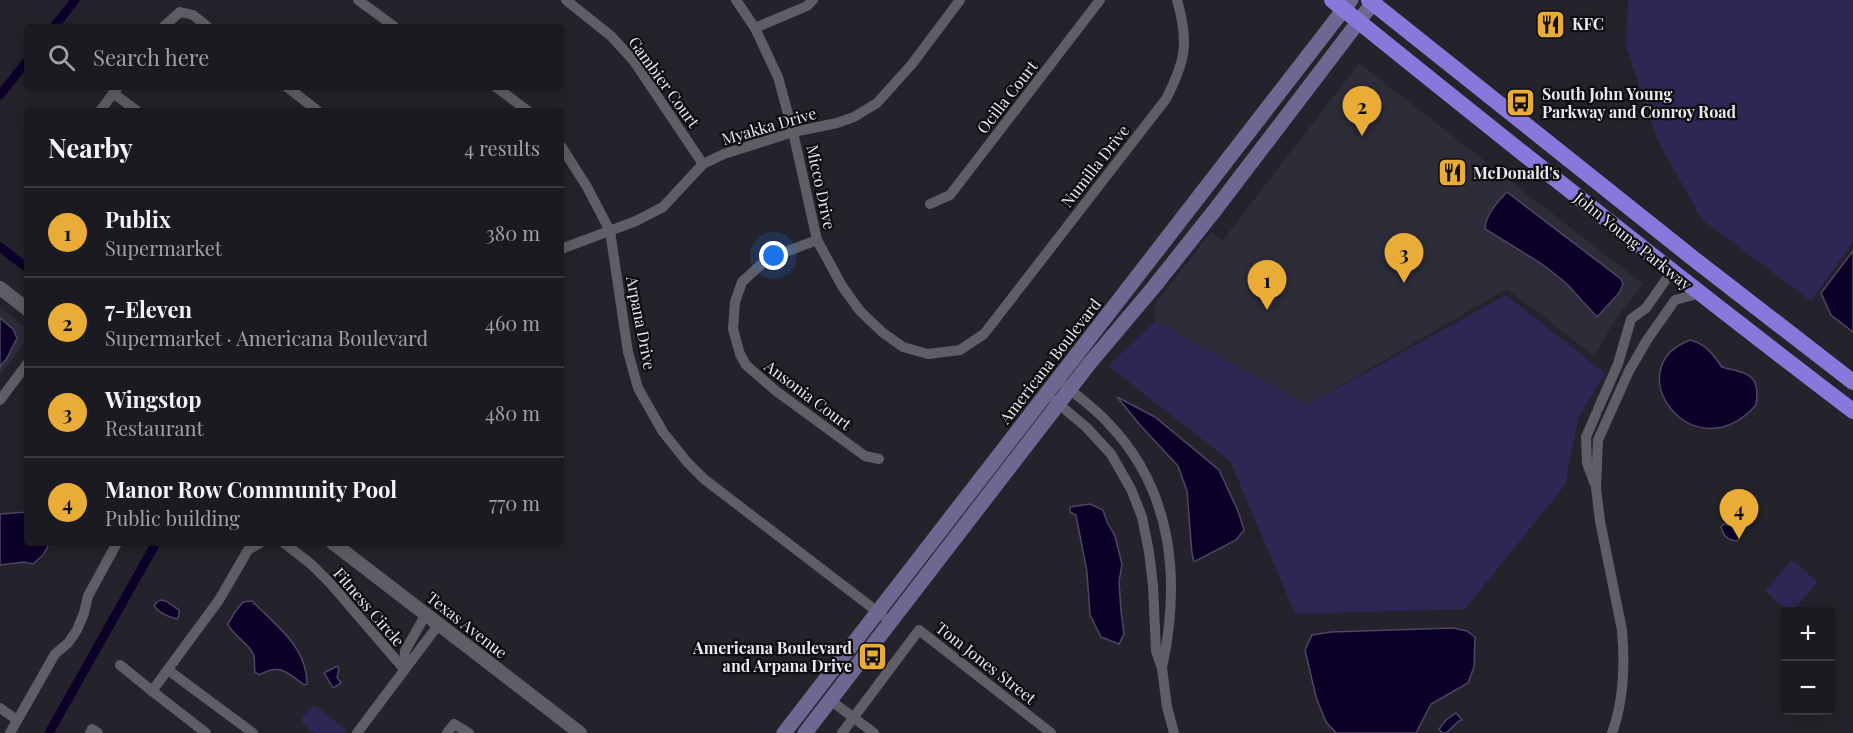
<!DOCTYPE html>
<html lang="en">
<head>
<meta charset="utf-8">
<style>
  :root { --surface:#1b1a20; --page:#242329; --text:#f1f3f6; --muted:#a0a1a5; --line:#39383e; --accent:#e8ac37 }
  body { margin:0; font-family:"Playfair Display",serif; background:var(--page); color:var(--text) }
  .controls { position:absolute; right:18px; bottom:18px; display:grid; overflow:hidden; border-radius:6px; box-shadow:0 3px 15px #0003 }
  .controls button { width:54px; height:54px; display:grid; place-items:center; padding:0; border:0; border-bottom:2px solid var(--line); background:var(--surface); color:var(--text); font:30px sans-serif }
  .you { position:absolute; left:774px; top:256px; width:21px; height:21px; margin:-15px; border:4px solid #fff; border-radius:50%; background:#1a73e8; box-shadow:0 0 0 9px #1a73e833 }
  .badge { display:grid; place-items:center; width:39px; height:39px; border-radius:50%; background:var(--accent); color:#111; font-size:20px; font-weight:700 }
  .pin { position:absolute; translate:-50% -50px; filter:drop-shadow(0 2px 3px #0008) }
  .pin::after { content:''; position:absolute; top:32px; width:21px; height:18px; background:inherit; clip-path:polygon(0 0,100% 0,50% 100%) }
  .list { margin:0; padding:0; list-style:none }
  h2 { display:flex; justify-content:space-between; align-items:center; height:78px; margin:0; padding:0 24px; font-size:26px }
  h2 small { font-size:20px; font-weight:400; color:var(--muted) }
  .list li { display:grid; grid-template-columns:39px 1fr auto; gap:18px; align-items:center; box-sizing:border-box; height:90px; padding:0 24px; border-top:2px solid var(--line) }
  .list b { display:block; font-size:22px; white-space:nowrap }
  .list p { margin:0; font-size:20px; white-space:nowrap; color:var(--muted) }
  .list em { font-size:20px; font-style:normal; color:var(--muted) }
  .icon { flex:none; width:33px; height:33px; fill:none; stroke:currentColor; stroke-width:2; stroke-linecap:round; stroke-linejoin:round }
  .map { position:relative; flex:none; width:1853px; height:733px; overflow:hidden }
  .search { position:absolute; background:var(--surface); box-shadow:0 3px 15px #0003; left:24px; top:24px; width:540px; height:66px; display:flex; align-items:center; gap:15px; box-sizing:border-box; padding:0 21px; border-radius:6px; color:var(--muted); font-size:22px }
  .panel { position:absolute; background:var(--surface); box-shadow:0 3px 15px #0003; left:24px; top:108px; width:540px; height:438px; border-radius:6px }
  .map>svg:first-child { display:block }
</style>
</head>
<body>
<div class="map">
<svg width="1853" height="733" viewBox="0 0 1853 733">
  <rect width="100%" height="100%" fill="#24232b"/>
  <g fill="#2d2c39">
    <polygon points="1359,63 1643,284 1615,320 1594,356 1507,289 1307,405 1155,321 1153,307 1211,232 1223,240"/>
    <polygon points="0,307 27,329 27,339 0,375"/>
  </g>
  <g fill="#2f2654">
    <polygon points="1628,0 1853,0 1853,242 1811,301 1702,220 1657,139 1626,46"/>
    <polygon points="1506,295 1605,373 1578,419 1565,485 1465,609 1295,614 1230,461 1108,366 1155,321 1307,405"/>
    <polygon points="1792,560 1818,582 1792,611 1788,611 1765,591"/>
    <polygon points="316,706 346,730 346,733 314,733 303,724 302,718 311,707"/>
  </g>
  <g fill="#0c0029" stroke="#4e4664" stroke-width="1.5">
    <path d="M1507 192 1621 279 1623 284 1619 293 1597 317 1566 283 1542 264 1485 229C1485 216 1498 201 1507 192Z"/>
    <polygon points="1853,251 1853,332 1831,315 1821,293"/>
    <polygon points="0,318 13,329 17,338 7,358 0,367"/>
    <path d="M1690 340C1706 344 1712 353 1722 367 1746 374 1761 372 1756 405 1694 475 1615 369 1690 340Z"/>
    <polygon points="1117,397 1155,417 1219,470 1238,511 1244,530 1236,540 1194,562 1192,554 1187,491 1178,466 1140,425"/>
    <polygon points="1090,504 1103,510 1107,522 1115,536 1122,564 1119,582 1121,611 1124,634 1119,644 1101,637 1090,615 1087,572 1076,515 1070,512 1070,507"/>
    <polygon points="27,512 27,543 50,543 43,555 33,564 24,562 0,565 0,514"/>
    <path d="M1724 524C1734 526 1737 529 1740 538L1737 541C1728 540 1724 537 1721 527Z"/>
    <path d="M160 600 166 601 179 610V616L177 619C169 617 159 613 154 606L157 602Z"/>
    <path d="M252 601C276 626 307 646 307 684L304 685C287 672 280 663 259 675L255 672C254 667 255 661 254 656 250 643 233 637 228 624L235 612 243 602Z"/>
    <polygon points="1453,628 1467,631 1475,637 1474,667 1468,683 1431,704 1416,733 1336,733 1326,722 1316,697 1305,650 1312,635 1331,632"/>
    <polygon points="337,666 339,669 337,677 341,683 333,688 324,673"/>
    <polygon points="1456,713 1462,720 1459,721 1446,733 1442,733 1439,729 1446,720"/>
  </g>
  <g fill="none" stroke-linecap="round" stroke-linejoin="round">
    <g stroke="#0c0029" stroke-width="9">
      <polyline points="54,27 75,0"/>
      <polyline points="0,95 27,61"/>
      <polyline points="0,247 27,268"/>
      <polyline points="49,733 156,543"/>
    </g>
    <g stroke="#5e5e66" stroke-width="10">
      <polyline points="358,0 395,27"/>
      <polyline points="566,0 611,36 633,60 703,164"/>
      <path d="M736 0 755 28 778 77 793 132 817 240 842 286 860 311 882 332 903 347 928 354 960 350 984 334 1166 99C1186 60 1189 42 1177 0"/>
      <polyline points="163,27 180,12 193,15 208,27"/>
      <polyline points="755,28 807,6 813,0"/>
      <polyline points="287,87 318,111"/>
      <polyline points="496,87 528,111"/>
      <polyline points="113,93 137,111"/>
      <polyline points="100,111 118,87"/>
      <polyline points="561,146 587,187 610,231 628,352 638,388 663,432 687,462 704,479 883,616"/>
      <polyline points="930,204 950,195 1100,0"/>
      <polyline points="817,240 767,259 742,282 735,302 733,329 740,354 746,365 776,391 865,456 879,459"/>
      <polyline points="561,249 636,221 663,207 703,164 724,154 793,132 837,123 854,117 877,103 912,64 960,0"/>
      <path d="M1064 385C1079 397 1096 409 1109 424 1173 491 1181 580 1162 668"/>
      <polyline points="0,400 27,364"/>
      <polyline points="1054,400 1086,427 1111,454 1131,489 1142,517 1149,552 1153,585 1156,651 1162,668 1167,707 1174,733"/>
      <polyline points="1598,409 1618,364 1631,319 1646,308 1672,271"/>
      <polyline points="1594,482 1587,463 1586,437 1596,414"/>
      <polyline points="284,543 311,564 330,583 404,669"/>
      <polyline points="120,665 152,691"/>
      <polyline points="404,668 405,651 426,614"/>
      <polyline points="168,670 253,733"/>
      <polyline points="830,700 874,733"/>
      <polyline points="0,708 17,720"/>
      <polyline points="10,733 55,654 68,643 77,630 84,613 88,596 117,543"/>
      <polyline points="90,733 92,729 98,733"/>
      <polyline points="206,733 152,691 219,600 248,550 260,543"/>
      <polyline points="357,733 439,624"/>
      <polyline points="447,733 454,724 469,733"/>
      <polyline points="842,733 919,630 1051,733"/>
      <path d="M1612 733C1624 700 1625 664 1622 630L1600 521 1596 488 1598 440 1629 371 1647 340 1675 300 1698 294"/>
    </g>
    <g stroke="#5e5e66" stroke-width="14">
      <polyline points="0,288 27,309"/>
      <polyline points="333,543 580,733"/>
    </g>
    <g stroke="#6e6792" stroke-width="15">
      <polyline points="784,733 1351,0"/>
      <polyline points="805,733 1089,364 1153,288 1215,210 1375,0"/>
    </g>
    <g stroke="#8a77db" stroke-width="16">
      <path d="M1332 0C1504 139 1677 277 1853 411"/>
      <polyline points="1369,0 1694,259 1853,382"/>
    </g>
  </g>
  <defs>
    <symbol id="restaurant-square" viewBox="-11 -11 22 22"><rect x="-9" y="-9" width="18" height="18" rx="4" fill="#e8ac37" stroke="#0d0d10"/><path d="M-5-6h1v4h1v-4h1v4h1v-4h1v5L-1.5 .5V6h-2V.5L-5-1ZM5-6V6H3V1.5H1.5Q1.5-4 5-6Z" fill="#111"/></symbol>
    <symbol id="bus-square" viewBox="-11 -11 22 22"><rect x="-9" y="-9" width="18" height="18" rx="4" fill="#e8ac37" stroke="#0d0d10"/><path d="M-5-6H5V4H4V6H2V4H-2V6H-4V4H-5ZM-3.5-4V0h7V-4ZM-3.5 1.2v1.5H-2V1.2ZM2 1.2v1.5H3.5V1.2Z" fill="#111"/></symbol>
  </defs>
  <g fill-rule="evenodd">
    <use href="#restaurant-square" x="1534" y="8" width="33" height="33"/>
    <use href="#bus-square" x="1504" y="86" width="33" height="33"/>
    <use href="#restaurant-square" x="1436" y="156" width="33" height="33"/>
    <use href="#bus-square" x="856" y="640" width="33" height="33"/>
  </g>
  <g text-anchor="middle" stroke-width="4.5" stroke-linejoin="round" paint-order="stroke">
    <g font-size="16" font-weight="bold" fill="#e8e8ed" stroke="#0d0d10" text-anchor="start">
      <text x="1572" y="30">KFC</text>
      <text x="1542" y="100">South John Young<tspan x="1542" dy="18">Parkway and Conroy Road</tspan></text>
      <text x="1473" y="179">McDonald's</text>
      <text x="852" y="654" text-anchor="end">Americana Boulevard<tspan x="852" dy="18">and Arpana Drive</tspan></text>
    </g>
    <g font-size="16" fill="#e8e8ed" stroke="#0d0d10">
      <text transform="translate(664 82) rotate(54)" y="6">Gambier Court</text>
      <text transform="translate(1007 97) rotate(-52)" y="6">Ocilla Court</text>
      <text transform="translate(769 126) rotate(-16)" y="6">Myakka Drive</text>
      <text transform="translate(1095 166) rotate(-52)" y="6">Numilla Drive</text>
      <text transform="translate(821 187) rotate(78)" y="6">Micco Drive</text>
      <text transform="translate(1633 241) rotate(39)" y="6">John Young Parkway</text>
      <text transform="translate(641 323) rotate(79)" y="6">Arpana Drive</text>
      <text transform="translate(1050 361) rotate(-52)" y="6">Americana Boulevard</text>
      <text transform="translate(808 395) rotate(37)" y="6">Ansonia Court</text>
      <text transform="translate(369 607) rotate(49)" y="6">Fitness Circle</text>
      <text transform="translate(467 625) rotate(38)" y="6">Texas Avenue</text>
      <text transform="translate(986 663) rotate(38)" y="6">Tom Jones Street</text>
    </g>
  </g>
</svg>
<div class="controls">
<button>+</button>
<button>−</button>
</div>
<div class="you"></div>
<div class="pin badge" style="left:1267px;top:310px">1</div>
<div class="pin badge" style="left:1362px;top:136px">2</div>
<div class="pin badge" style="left:1404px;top:283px">3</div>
<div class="pin badge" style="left:1739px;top:539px">4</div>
<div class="search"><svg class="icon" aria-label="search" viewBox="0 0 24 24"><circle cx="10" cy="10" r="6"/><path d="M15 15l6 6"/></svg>Search here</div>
<section class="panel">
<h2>Nearby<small>4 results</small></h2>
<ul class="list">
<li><span class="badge">1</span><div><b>Publix</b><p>Supermarket</p></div><em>380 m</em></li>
<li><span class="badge">2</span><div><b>7-Eleven</b><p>Supermarket · Americana Boulevard</p></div><em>460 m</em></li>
<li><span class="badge">3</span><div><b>Wingstop</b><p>Restaurant</p></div><em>480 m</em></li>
<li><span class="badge">4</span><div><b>Manor Row Community Pool</b><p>Public building</p></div><em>770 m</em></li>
</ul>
</section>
</div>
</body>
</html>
